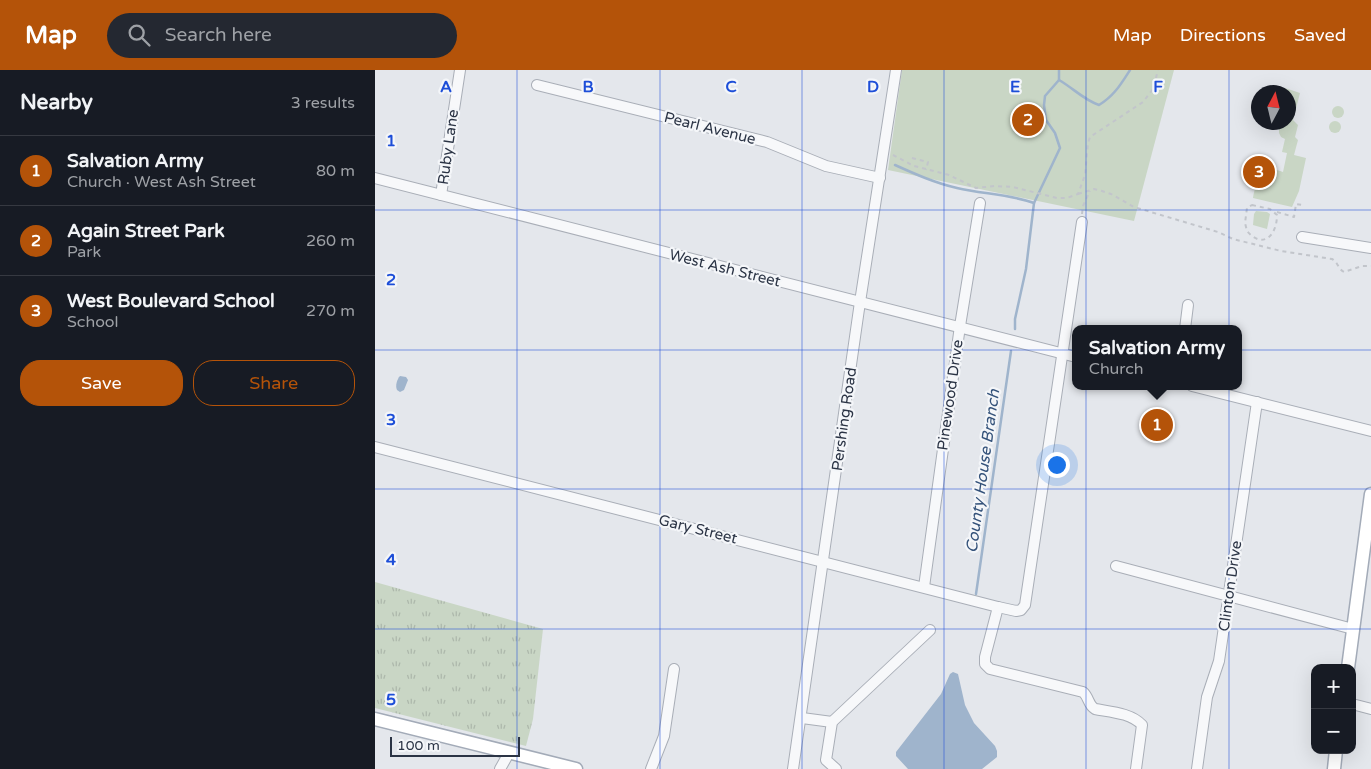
<!DOCTYPE html>
<html lang="en">
<head>
<meta charset="utf-8">
<style>
  :root { --surface:#171b24; --page:#242831; --text:#f1f3f6; --muted:#9ea1a6; --line:#363941; --accent:#b45309 }
  body { margin:0; font-family:"Varela Round",sans-serif; background:var(--page); color:var(--text) }
  .controls { position:absolute; right:15px; bottom:15px; display:grid; overflow:hidden; border-radius:10px; box-shadow:0 5px 20px #0002 }
  .controls button { width:45px; height:45px; display:grid; place-items:center; padding:0; border:0; border-bottom:1px solid var(--line); background:var(--surface); color:var(--text); font:25px sans-serif }
  .compass { position:absolute; left:876px; top:15px; width:45px; height:45px; border-radius:50%; background:var(--surface); box-shadow:0 5px 20px #0002; rotate:7deg }
  .scale { position:absolute; left:15px; bottom:12px; width:130px; box-sizing:border-box; padding-left:5px; border:2px solid #2b3445; border-top:0; font-size:14px; line-height:18px; white-space:nowrap; color:#2b3445; -webkit-text-stroke:4px #f4f6f9; paint-order:stroke }
  .you { position:absolute; left:681px; top:394px; width:18px; height:18px; margin:-12px; border:4px solid #fff; border-radius:50%; background:#1a73e8; box-shadow:0 0 0 8px #1a73e833 }
  .badge { display:grid; place-items:center; width:32px; height:32px; border-radius:50%; background:var(--accent); color:#fff; font-size:16px; font-weight:700 }
  .pin { position:absolute; translate:-50% -50%; border:2px solid #fff; box-shadow:0 1px 5px #0006 }
  .popup { position:absolute; left:697px; top:255px; width:170px; height:65px; box-sizing:border-box; display:grid; place-content:center; border-radius:10px; background:var(--surface); filter:drop-shadow(0 1px 4px #0005); font-size:16px; white-space:nowrap; color:var(--muted) }
  .popup b { font-size:19px; color:var(--text) }
  .popup::after { content:''; position:absolute; left:50%; top:100%; margin-left:-10px; border:10px solid transparent; border-top-color:var(--surface) }
  .list { margin:0; padding:0; list-style:none }
  h2 { display:flex; justify-content:space-between; align-items:center; height:65px; margin:0; padding:0 20px; font-size:21px }
  h2 small { font-size:16px; font-weight:400; color:var(--muted) }
  .list li { display:grid; grid-template-columns:32px 1fr auto; gap:15px; align-items:center; box-sizing:border-box; height:70px; padding:0 20px; border-top:1px solid var(--line) }
  .list b { display:block; font-size:19px; white-space:nowrap }
  .list p { margin:0; font-size:16px; white-space:nowrap; color:var(--muted) }
  .list em { font-size:16px; font-style:normal; color:var(--muted) }
  .actions { display:flex; gap:10px; padding:15px 20px }
  .actions a { flex:1; padding:11px 0; border:1px solid var(--accent); border-radius:20px; text-align:center; font-size:18px; color:var(--accent) }
  .actions .main { background:var(--accent); color:#fff }
  .icon { flex:none; width:28px; height:28px; fill:none; stroke:currentColor; stroke-width:2; stroke-linecap:round; stroke-linejoin:round }
  .map { position:relative; flex:none; width:996px; height:699px; overflow:hidden }
  header { display:flex; align-items:center; gap:30px; box-sizing:border-box; height:70px; padding:0 25px; background:var(--accent); color:#fff }
  header strong { font-size:24px }
  nav { display:flex; gap:28px; margin-inline-start:auto; font-size:18px }
  .search { width:350px; height:45px; background:var(--page); display:flex; align-items:center; gap:12px; box-sizing:border-box; padding:0 18px; border-radius:28px; color:var(--muted); font-size:19px }
  main { display:flex }
  aside { flex:1; background:var(--surface) }
  .map>svg:first-child { display:block }
</style>
</head>
<body>
<header>
<strong>Map</strong>
<div class="search"><svg class="icon" aria-label="search" viewBox="0 0 24 24"><circle cx="10" cy="10" r="6"/><path d="M15 15l6 6"/></svg>Search here</div>
<nav><a>Map</a><a>Directions</a><a>Saved</a></nav>
</header>
<main>
<aside>
<h2>Nearby<small>3 results</small></h2>
<ul class="list">
<li><span class="badge">1</span><div><b>Salvation Army</b><p>Church · West Ash Street</p></div><em>80 m</em></li>
<li><span class="badge">2</span><div><b>Again Street Park</b><p>Park</p></div><em>260 m</em></li>
<li><span class="badge">3</span><div><b>West Boulevard School</b><p>School</p></div><em>270 m</em></li>
</ul>
<div class="actions"><a class="main">Save</a><a>Share</a></div>
</aside>
<div class="map">
<svg width="996" height="699" viewBox="0 0 996 699">
  <defs>
    <pattern id="grass-tufts" width="24" height="20" patternUnits="userSpaceOnUse" patternTransform="scale(1.25)"><rect width="24" height="20" fill="#c9d6c5"/><path d="M3 7l-1-3M5 7V3M7 7l1-3M15 17l-1-3M17 17v-4M19 17l1-3" fill="none" stroke="#adb8ab"/></pattern>
  </defs>
  <rect width="100%" height="100%" fill="#e4e7ec"/>
  <polygon fill="url(#grass-tufts)" points="0,512 168,559 158,649 151,676 0,638"/>
  <g fill="#c9d6c5">
    <polygon points="527,0 799,0 759,151 513,100"/>
    <path d="M910 18 925 23 918 50 923 55 920 67 923 70 919 85 931 88 924 121 917 137 878 128C880 118 883 100 896 100 900 99 905 101 908 102L912 83 907 82 910 69 906 67 904 63V53L914 52V22H909Z"/>
    <circle cx="963" cy="42" r="6"/>
    <circle cx="960" cy="57" r="6"/>
    <polygon points="881,141 892,142 895,144 892,159 878,155 879,144"/>
  </g>
  <g fill="#9fb4cc">
    <path d="M25 306 31 307 33 310 29 320 25 322 22 320C20 316 22 309 25 306Z"/>
    <polygon points="578,602 583,604 590,635 599,653 620,676 622,681 622,687 607,699 533,699 521,686 521,682 566,624 575,604"/>
  </g>
  <g fill="none" stroke-linecap="round" stroke-linejoin="round">
    <g stroke="#9fb4cc" stroke-width="2.5">
      <path d="M684 10C698 18 709 30 724 35 739 26 746 14 755 0"/>
      <path d="M520 95C540 104 560 113 582 118 607 124 634 124 659 133L651 199 640 249V259"/>
      <polyline points="659,133 685,78 680,63 671,50 669,35 670,26 684,10 684,0"/>
      <polyline points="601,524 636,281"/>
    </g>
    <defs>
      <g id="minor">
        <polyline points="162,15 392,72 451,96 505,108"/>
        <polyline points="0,108 701,287"/>
        <polyline points="66,125 85,0"/>
        <polyline points="927,167 996,178"/>
        <polyline points="810,259 813,235"/>
        <polyline points="817,316 996,361"/>
        <polyline points="0,377 623,537 641,541 646,540 650,535 707,152"/>
        <polyline points="741,496 978,559"/>
        <polyline points="549,517 585,256 605,133"/>
        <path d="M623 537 610 587V594L615 599 708 622C714 627 713 635 720 639 736 642 756 643 767 655L761 699"/>
        <polyline points="977,634 996,639"/>
        <polyline points="427,648 457,652"/>
        <polyline points="125,699 134,683"/>
        <polyline points="276,699 289,666 299,599"/>
        <polyline points="418,699 485,232 521,0"/>
        <polyline points="461,699 451,690 457,652 555,560"/>
        <polyline points="822,699 832,627 844,591 882,332"/>
      </g>
      <g id="major">
        <polyline points="973,598 996,424"/>
        <polyline points="0,649 201,699"/>
        <polyline points="959,699 961,680"/>
      </g>
    </defs>
    <use href="#minor" stroke="#a9aeb7" stroke-width="12"/>
    <use href="#major" stroke="#a3abb8" stroke-width="15"/>
    <g stroke="#c2c5cb" stroke-width="2" stroke-dasharray="4 4" stroke-linecap="butt">
      <polyline points="518,85 539,96 574,105 601,118 620,116 638,117 682,128 692,128 703,124 710,105 713,73 715,67 768,32 778,19 783,0"/>
      <polyline points="537,88 553,92 551,100"/>
      <path d="M703 124 719 119 727 121 736 124 759 137 843 162 858 169 906 181 957 189C963 192 963 199 969 202L987 196H996"/>
      <path d="M877 135 895 139 902 145C902 165 888 180 872 161L870 153 872 138Z"/>
      <polyline points="902,142 919,147 921,134 929,135"/>
      <polyline points="707,144 708,136 715,121"/>
    </g>
    <use href="#minor" stroke="#f7f8fa" stroke-width="10"/>
    <use href="#major" stroke="#fff" stroke-width="12"/>
  </g>
  <path fill="none" stroke="#1d4ed8" stroke-width="1" stroke-opacity="0.55" d="M142 0V699M285 0V699M427 0V699M569 0V699M711 0V699M854 0V699M0 140H996M0 280H996M0 419H996M0 559H996"/>
  <g text-anchor="middle" stroke-width="4.5" stroke-linejoin="round" paint-order="stroke">
    <g font-size="15" fill="#2b3445" stroke="#f4f6f9">
      <text transform="translate(335 58) rotate(14)" y="5">Pearl Avenue</text>
      <text transform="translate(73 77) rotate(-82)" y="5">Ruby Lane</text>
      <text transform="translate(350 198) rotate(14)" y="5">West Ash Street</text>
      <text transform="translate(575 325) rotate(-82)" y="5">Pinewood Drive</text>
      <text transform="translate(469 349) rotate(-82)" y="5">Pershing Road</text>
      <text transform="translate(323 459) rotate(14)" y="5">Gary Street</text>
      <text transform="translate(855 516) rotate(-82)" y="5">Clinton Drive</text>
    </g>
    <g font-size="16" font-style="italic" fill="#34527a" stroke="#f4f6f9">
      <text transform="translate(607 401) rotate(-82)" y="6">County House Branch</text>
    </g>
  </g>
  <g font-size="16" text-anchor="middle" font-weight="bold" fill="#1d4ed8" stroke="#f4f6f9" stroke-width="4.5" stroke-linejoin="round" paint-order="stroke">
    <text x="71" y="22">A</text>
    <text x="213" y="22">B</text>
    <text x="356" y="22">C</text>
    <text x="498" y="22">D</text>
    <text x="640" y="22">E</text>
    <text x="783" y="22">F</text>
    <text x="16" y="76">1</text>
    <text x="16" y="215">2</text>
    <text x="16" y="355">3</text>
    <text x="16" y="495">4</text>
    <text x="16" y="635">5</text>
  </g>
</svg>
<div class="controls">
<button>+</button>
<button>−</button>
</div>
<svg class="compass" viewBox="-18 -18 36 36"><path d="M0-13l5 13h-10z" fill="#e53935"/><path d="M0 13l5-13h-10z" fill="#9ea1a6"/></svg>
<div class="scale">100 m</div>
<div class="you"></div>
<div class="pin badge" style="left:782px;top:355px">1</div>
<div class="popup"><b>Salvation Army</b>Church</div>
<div class="pin badge" style="left:653px;top:50px">2</div>
<div class="pin badge" style="left:884px;top:102px">3</div>
</div>
</main>
</body>
</html>
